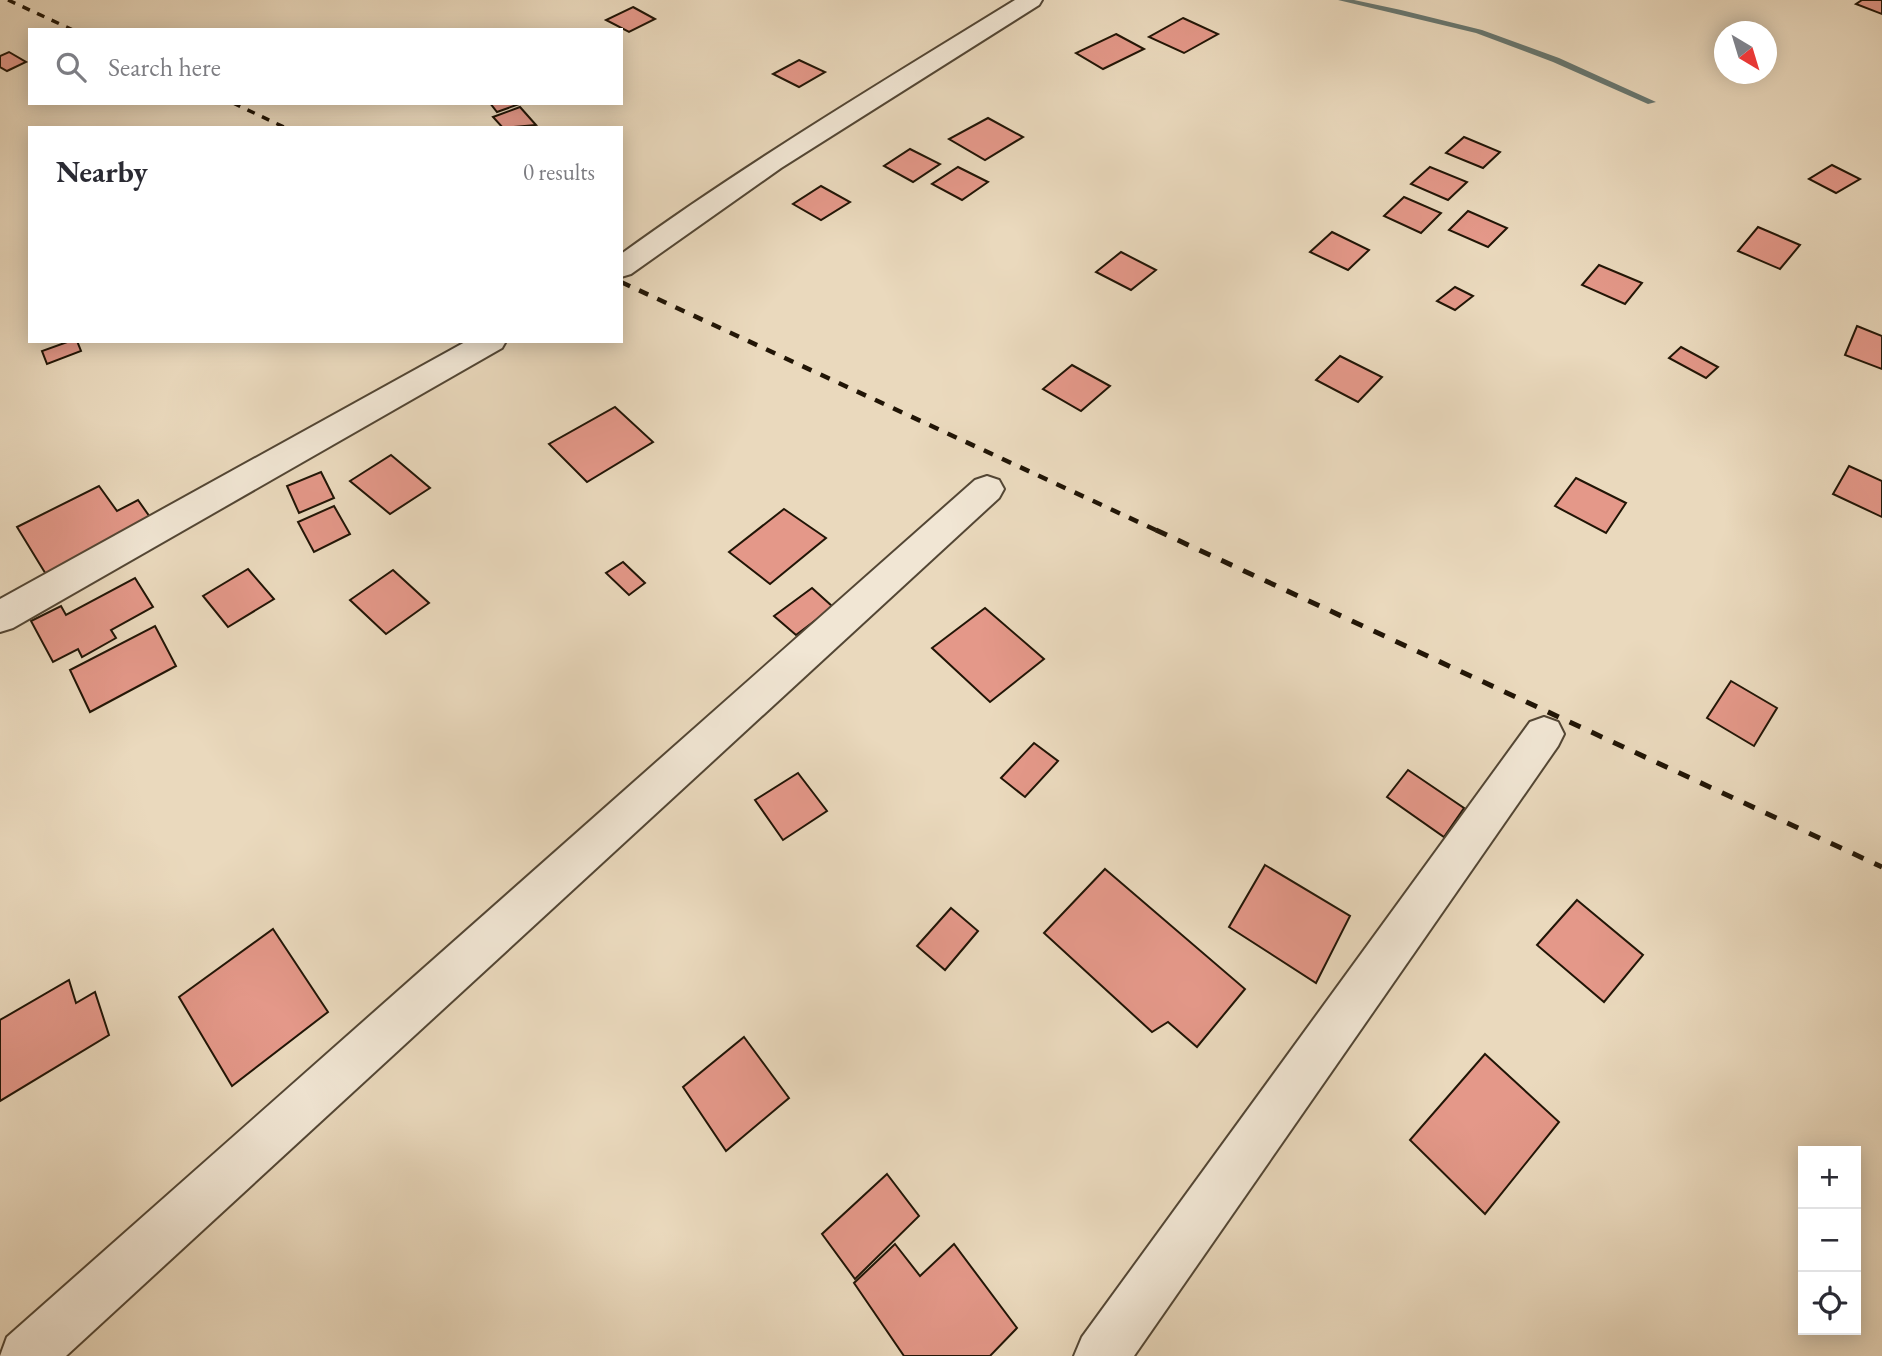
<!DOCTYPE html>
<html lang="en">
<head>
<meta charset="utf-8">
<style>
  :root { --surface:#fff; --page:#f7f7f7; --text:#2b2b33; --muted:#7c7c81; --line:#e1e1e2 }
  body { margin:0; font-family:"EB Garamond",serif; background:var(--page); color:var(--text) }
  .controls { position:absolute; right:21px; bottom:21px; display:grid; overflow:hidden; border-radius:0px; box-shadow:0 4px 18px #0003 }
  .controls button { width:63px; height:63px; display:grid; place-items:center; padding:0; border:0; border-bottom:2px solid var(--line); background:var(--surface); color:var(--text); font:35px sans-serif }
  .compass { position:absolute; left:1714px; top:21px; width:63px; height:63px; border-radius:50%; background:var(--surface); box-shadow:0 4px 18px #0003; rotate:142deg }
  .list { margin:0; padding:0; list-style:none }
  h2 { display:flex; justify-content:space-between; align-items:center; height:91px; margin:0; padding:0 28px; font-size:30px }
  h2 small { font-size:23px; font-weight:400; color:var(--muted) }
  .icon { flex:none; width:38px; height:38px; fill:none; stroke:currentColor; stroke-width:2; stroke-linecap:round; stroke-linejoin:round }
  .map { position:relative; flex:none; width:1882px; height:1356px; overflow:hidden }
  .search { position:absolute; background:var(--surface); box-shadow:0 4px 18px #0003; left:28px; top:28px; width:595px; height:77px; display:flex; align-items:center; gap:18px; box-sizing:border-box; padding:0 24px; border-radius:0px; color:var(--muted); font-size:26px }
  .panel { position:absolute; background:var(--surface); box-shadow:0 4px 18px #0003; left:28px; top:126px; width:595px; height:217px; border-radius:0px }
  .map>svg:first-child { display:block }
</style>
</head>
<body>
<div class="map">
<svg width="1882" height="1356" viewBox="0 0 1882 1356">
  <rect width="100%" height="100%" fill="#ead9bd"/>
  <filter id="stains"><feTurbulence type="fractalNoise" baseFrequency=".00286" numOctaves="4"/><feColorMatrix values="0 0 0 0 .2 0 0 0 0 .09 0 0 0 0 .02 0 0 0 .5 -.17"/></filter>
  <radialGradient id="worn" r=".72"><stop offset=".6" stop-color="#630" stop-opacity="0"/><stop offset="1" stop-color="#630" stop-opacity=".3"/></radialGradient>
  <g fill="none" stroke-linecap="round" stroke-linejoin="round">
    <polygon fill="#687770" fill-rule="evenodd" points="1338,0 1354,0 1401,10 1482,30 1559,58 1656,102 1648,104 1553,62 1476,33"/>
  </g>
  <g fill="#e49889" stroke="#211506" stroke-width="2">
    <polygon points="1862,0 1882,0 1882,14 1856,4"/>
    <polygon points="633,7 655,19 629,32 606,20"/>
    <polygon points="1183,18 1218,34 1184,53 1149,37"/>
    <polygon points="1116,34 1144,49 1103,69 1076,53"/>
    <polygon points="9,52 26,62 7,71 0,67 0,56"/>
    <polygon points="799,60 825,72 799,87 773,74"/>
    <polygon points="490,103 522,103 497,112"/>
    <polygon points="520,107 536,125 503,128 493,117"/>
    <polygon points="988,118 1023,137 985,160 949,139"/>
    <polygon points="1464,137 1500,152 1483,168 1446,153"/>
    <polygon points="910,149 940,164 913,182 884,166"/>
    <polygon points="1832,165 1860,179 1836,193 1809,179"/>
    <polygon points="958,167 988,182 962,200 932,184"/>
    <polygon points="1430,167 1467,182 1448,200 1411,184"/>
    <polygon points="821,186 850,202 821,220 793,204"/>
    <polygon points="1404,197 1441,213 1421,233 1384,216"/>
    <polygon points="1468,211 1507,228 1488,247 1449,230"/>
    <polygon points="1758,227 1800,245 1780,269 1738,251"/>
    <polygon points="1332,232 1369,250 1348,270 1310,252"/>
    <polygon points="1121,252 1156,270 1131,290 1096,272"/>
    <polygon points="1599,265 1642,283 1625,304 1582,285"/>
    <polygon points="1455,287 1473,296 1455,310 1437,301"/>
    <polygon points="1857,326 1882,336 1882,369 1845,355"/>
    <polygon points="70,341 77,341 81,351 47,364 42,351"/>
    <polygon points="1681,347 1718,367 1706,378 1669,358"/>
    <polygon points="1340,356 1382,377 1358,402 1316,380"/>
    <polygon points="1072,365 1110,386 1081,411 1043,389"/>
    <polygon points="615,407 653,442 587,482 549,444"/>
    <polygon points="391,455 430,488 390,514 350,481"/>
    <polygon points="1849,466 1882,481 1882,517 1833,494"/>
    <polygon points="321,472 334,498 299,513 287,486"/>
    <polygon points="1576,478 1626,503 1606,533 1555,506"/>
    <polygon points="99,486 117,511 138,500 152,520 47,576 17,527"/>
    <polygon points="334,506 350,534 314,552 298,522"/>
    <polygon points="784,509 826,538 770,584 729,552"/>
    <polygon points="623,562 645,583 629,595 606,573"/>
    <polygon points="248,569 274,599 228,627 203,596"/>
    <polygon points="393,570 429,603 386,634 350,600"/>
    <polygon points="135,578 153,607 111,630 116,638 82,657 78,649 53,662 31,621 61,606 66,615"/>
    <polygon points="812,588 833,607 796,635 774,616"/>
    <polygon points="985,608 1044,659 990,702 932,648"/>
    <polygon points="155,626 176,666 90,712 70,670"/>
    <polygon points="1731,681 1777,708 1754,746 1707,718"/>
    <polygon points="1034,743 1058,761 1025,797 1001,778"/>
    <polygon points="1408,770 1464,808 1444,837 1387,797"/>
    <polygon points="798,773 827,811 783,840 755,800"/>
    <polygon points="1265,865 1350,916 1316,983 1229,927"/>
    <polygon points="1105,869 1245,989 1197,1047 1168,1022 1152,1032 1044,933"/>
    <polygon points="1577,900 1643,955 1604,1002 1537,945"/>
    <polygon points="951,908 978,931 945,970 917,946"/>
    <polygon points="273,929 328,1012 232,1086 179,997"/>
    <polygon points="69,980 76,1003 95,992 109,1035 0,1101 0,1020"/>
    <polygon points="744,1037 789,1098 726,1151 683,1087"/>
    <polygon points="1485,1054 1559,1122 1485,1214 1410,1140"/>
    <polygon points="887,1174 919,1216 855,1279 822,1234"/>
    <polygon points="895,1244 920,1276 954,1244 1017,1328 990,1356 904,1356 854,1283"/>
  </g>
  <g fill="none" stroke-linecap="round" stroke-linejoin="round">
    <defs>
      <g id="minor">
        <path d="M1015 0H1042L1039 5 781 168 631 274 621 277V254C748 162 882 82 1015 0Z"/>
        <polygon points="467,341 506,341 502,348 13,628 0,632 0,599"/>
        <polygon points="987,476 999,480 1004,489 999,498 66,1356 0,1356 7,1337 975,480"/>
        <polygon points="1544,717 1558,722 1564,734 1558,746 1134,1356 1074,1356 1082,1337 1530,722"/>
      </g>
    </defs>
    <use href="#minor" stroke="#534634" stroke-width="4"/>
    <use href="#minor" fill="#f1e6d4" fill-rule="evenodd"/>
    <g stroke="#211506" stroke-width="3.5" stroke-dasharray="8 8" stroke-linecap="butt">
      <polyline points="8,0 73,30"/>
      <polyline points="233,103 286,128"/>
    </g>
    <polyline stroke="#211506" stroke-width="4.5" stroke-dasharray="10 10" stroke-linecap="butt" points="621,282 1160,532"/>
    <polyline stroke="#211506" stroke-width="5" stroke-dasharray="12 12" stroke-linecap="butt" points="1156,530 1882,867"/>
  </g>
  <rect width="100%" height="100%" filter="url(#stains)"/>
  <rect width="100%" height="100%" fill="url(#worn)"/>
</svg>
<div class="controls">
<button>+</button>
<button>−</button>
<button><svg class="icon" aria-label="locate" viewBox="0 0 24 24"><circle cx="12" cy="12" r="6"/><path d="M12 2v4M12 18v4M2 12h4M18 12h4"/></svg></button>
</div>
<svg class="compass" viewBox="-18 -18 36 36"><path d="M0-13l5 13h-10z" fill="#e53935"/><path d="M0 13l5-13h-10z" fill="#7c7c81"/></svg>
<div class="search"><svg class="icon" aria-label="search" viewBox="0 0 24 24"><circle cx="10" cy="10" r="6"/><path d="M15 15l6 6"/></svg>Search here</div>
<section class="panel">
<h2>Nearby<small>0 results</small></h2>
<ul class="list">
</ul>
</section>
</div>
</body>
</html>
